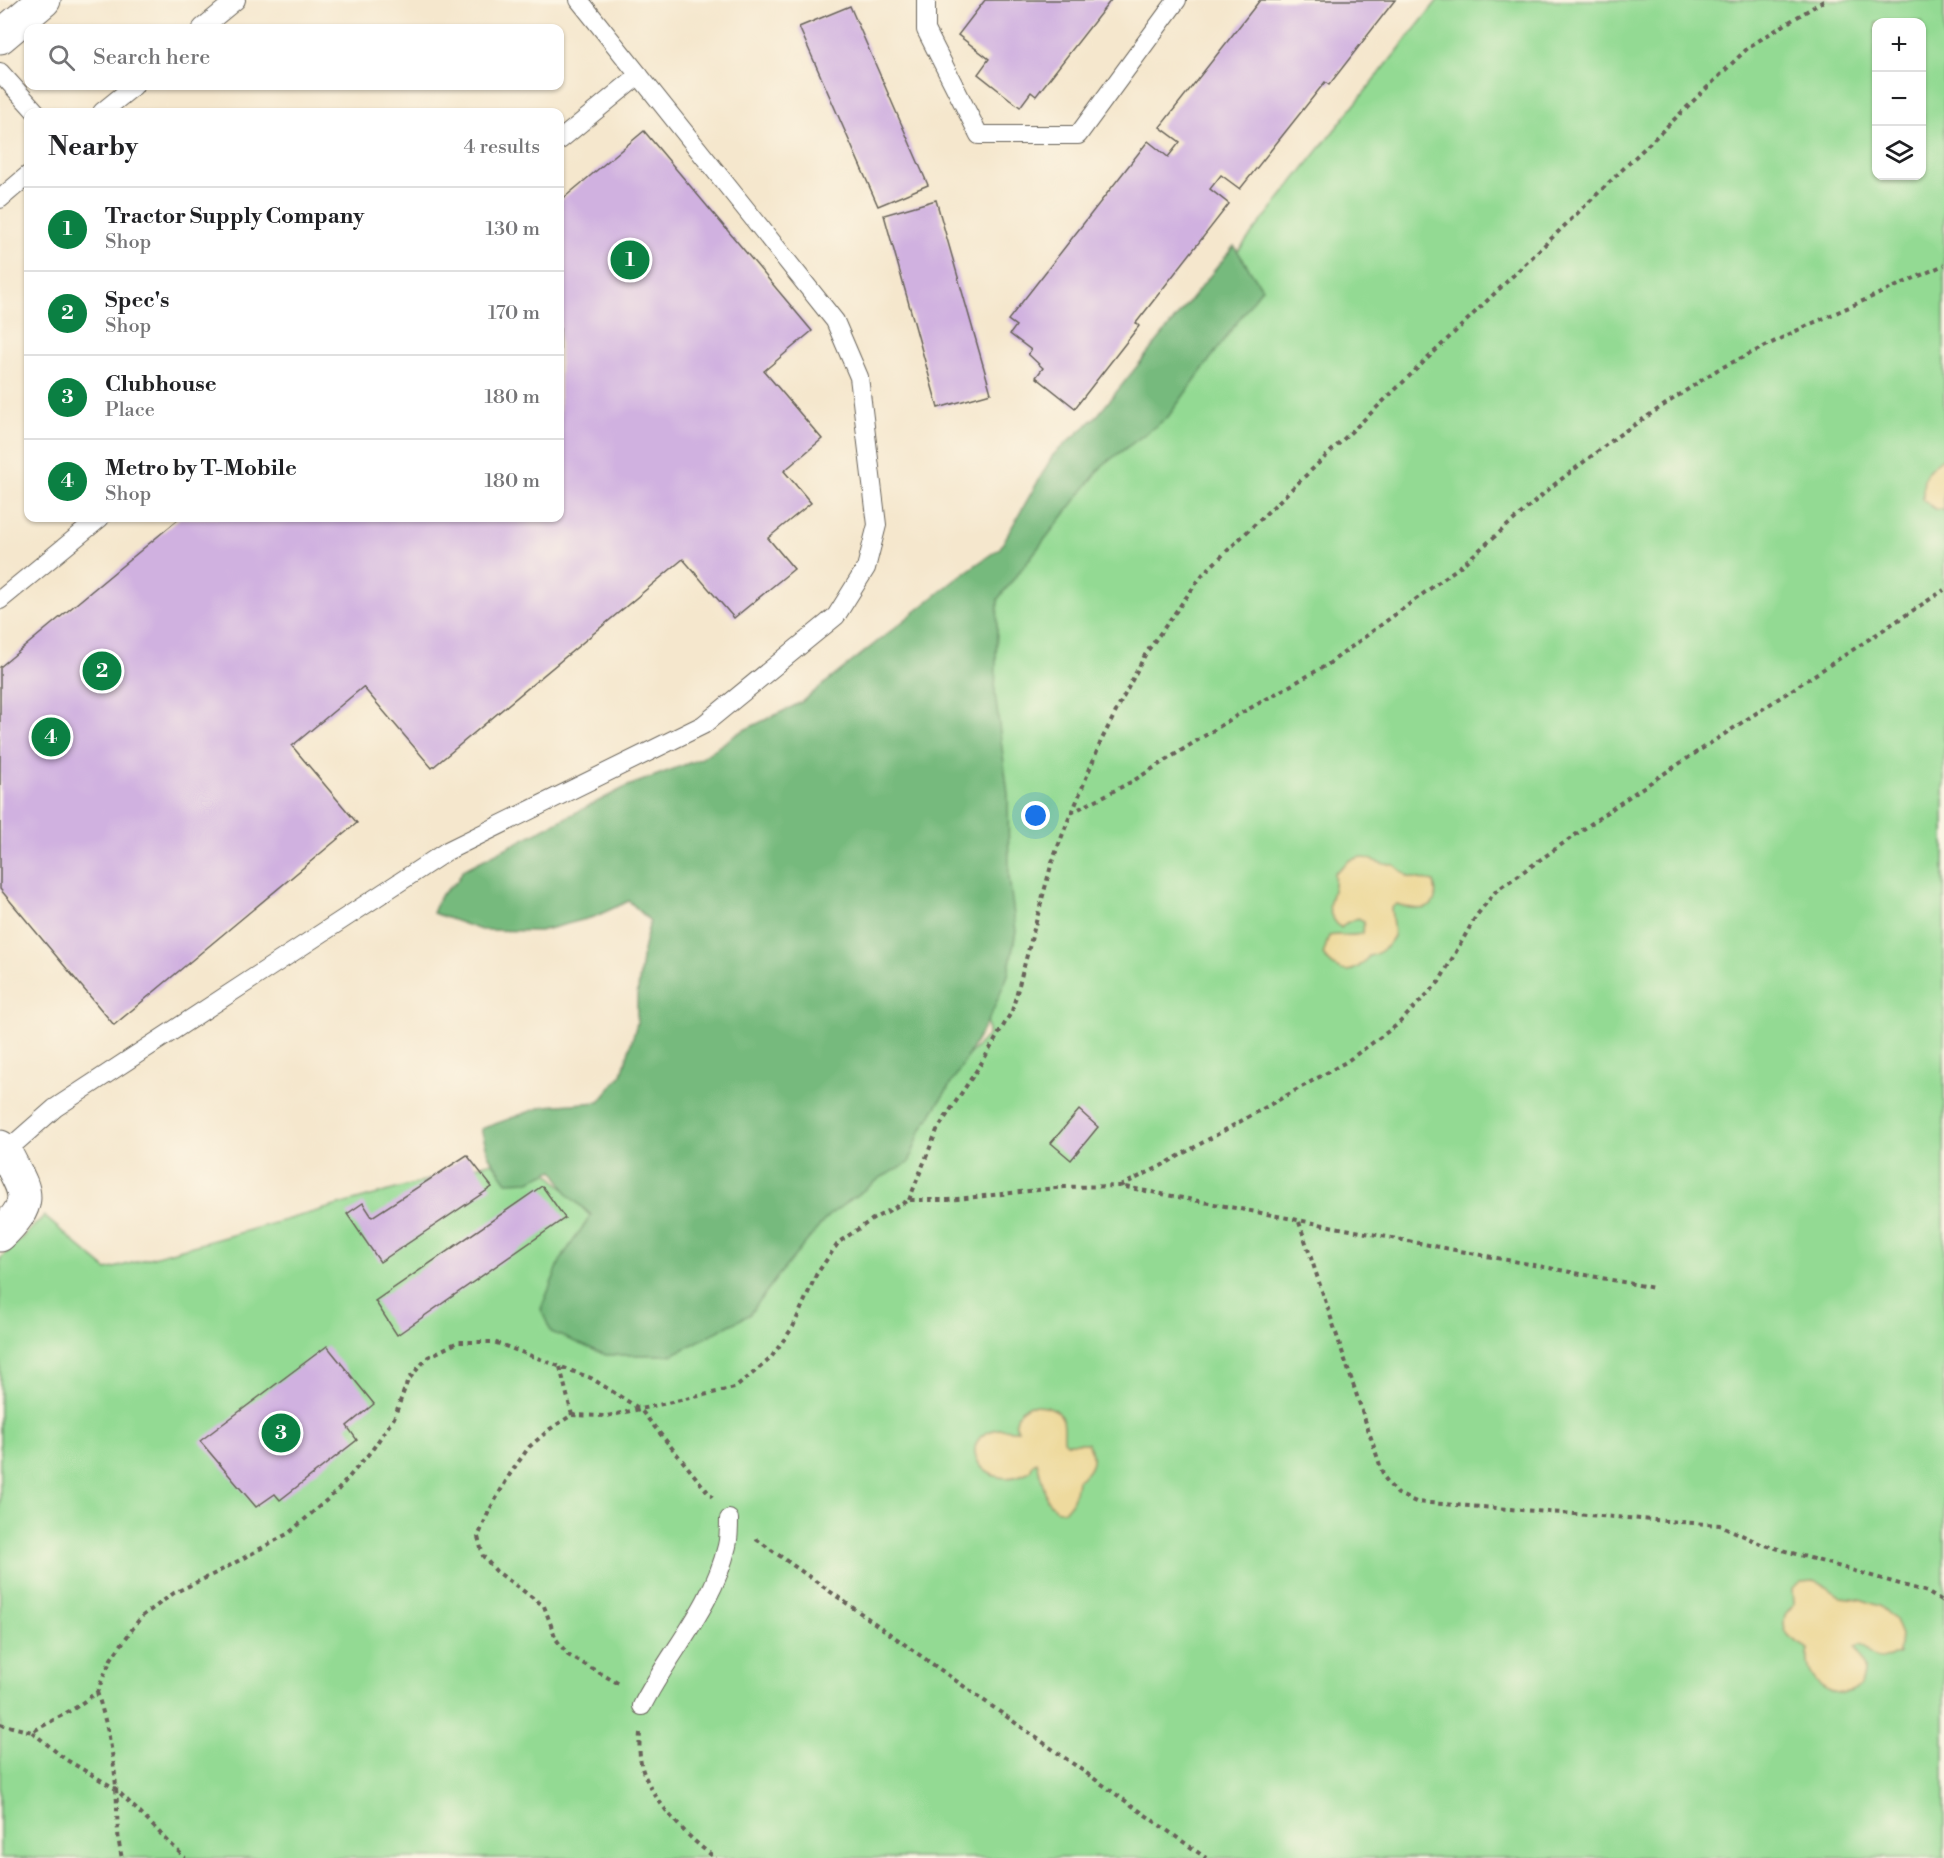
<!DOCTYPE html>
<html lang="en">
<head>
<meta charset="utf-8">
<style>
  :root { --surface:#fff; --page:#f2f2f2; --text:#202124; --muted:#757577; --line:#e0e0e0; --accent:#0b8043 }
  body { margin:0; font-family:"Libre Bodoni",serif; background:var(--page); color:var(--text) }
  .controls { position:absolute; right:18px; top:18px; display:grid; overflow:hidden; border-radius:12px; box-shadow:0 2px 4px #0004 }
  .controls button { width:54px; height:54px; display:grid; place-items:center; padding:0; border:0; border-bottom:2px solid var(--line); background:var(--surface); color:var(--text); font:30px sans-serif }
  .you { position:absolute; left:1036px; top:816px; width:21px; height:21px; margin:-15px; border:4px solid #fff; border-radius:50%; background:#1a73e8; box-shadow:0 0 0 9px #1a73e833 }
  .badge { display:grid; place-items:center; width:39px; height:39px; border-radius:50%; background:var(--accent); color:#fff; font-size:20px; font-weight:700 }
  .pin { position:absolute; translate:-50% -50%; border:3px solid #fff; box-shadow:0 2px 6px #0006 }
  .list { margin:0; padding:0; list-style:none }
  h2 { display:flex; justify-content:space-between; align-items:center; height:78px; margin:0; padding:0 24px; font-size:26px }
  h2 small { font-size:20px; font-weight:400; color:var(--muted) }
  .list li { display:grid; grid-template-columns:39px 1fr auto; gap:18px; align-items:center; box-sizing:border-box; height:84px; padding:0 24px; border-top:2px solid var(--line) }
  .list b { display:block; font-size:22px; white-space:nowrap }
  .list p { margin:0; font-size:20px; white-space:nowrap; color:var(--muted) }
  .list em { font-size:20px; font-style:normal; color:var(--muted) }
  .icon { flex:none; width:33px; height:33px; fill:none; stroke:currentColor; stroke-width:2; stroke-linecap:round; stroke-linejoin:round }
  .map { position:relative; flex:none; width:1944px; height:1858px; overflow:hidden }
  .search { position:absolute; background:var(--surface); box-shadow:0 2px 4px #0004; left:24px; top:24px; width:540px; height:66px; display:flex; align-items:center; gap:15px; box-sizing:border-box; padding:0 21px; border-radius:12px; color:var(--muted); font-size:22px }
  .panel { position:absolute; background:var(--surface); box-shadow:0 2px 4px #0004; left:24px; top:108px; width:540px; height:414px; border-radius:12px }
  .map>svg:first-child { display:block }
</style>
</head>
<body>
<div class="map">
<svg width="1944" height="1858" viewBox="0 0 1944 1858">
  <rect width="100%" height="100%" fill="#fcf5e5"/>
  <filter id="ink" filterUnits="userSpaceOnUse"><feTurbulence type="fractalNoise" baseFrequency=".0167" numOctaves="2"/><feDisplacementMap in="SourceGraphic" scale="12" xChannelSelector="R" yChannelSelector="G"/><feConvolveMatrix kernelMatrix="1 2 1 2 8 2 1 2 1" color-interpolation-filters="sRGB"/></filter>
  <filter id="wash" filterUnits="userSpaceOnUse"><feTurbulence type="fractalNoise" baseFrequency=".008" numOctaves="4" result="noise"/><feDisplacementMap in="SourceGraphic" scale="24" xChannelSelector="R" yChannelSelector="G"/><feGaussianBlur stdDeviation="1.35" result="paint"/><feColorMatrix in="noise" values="0 0 0 0 0 0 0 0 0 0 0 0 0 0 0 0 0 1.4 0 .05"/><feComposite in="paint" operator="in"/></filter>
  <g filter="url(#wash)">
    <rect width="100%" height="100%" fill="#f5e7cd"/>
    <path fill="#93da93" stroke="#587b58" stroke-width="1.5" fill-rule="evenodd" d="M1438 0H1944V1858H0V1259L44 1216 107 1270 528 1152 703 1332 988 1035 977 810 961 599ZM1876 22H1922V176H1876Z"/>
    <polygon fill="#76ba7d" stroke="#496b4c" stroke-width="1.5" points="1234,246 1262,288 1168,417 1103,465 998,599 995,694 1008,794 1009,877 1016,931 1008,975 991,1015 957,1074 920,1132 909,1163 882,1177 828,1216 778,1276 749,1315 672,1355 606,1355 551,1332 541,1309 561,1259 591,1215 568,1195 554,1170 529,1181 507,1182 489,1157 481,1129 545,1106 599,1102 622,1074 637,1023 637,997 643,951 650,921 629,901 594,917 540,931 481,930 433,913 440,896 457,881 463,870 628,786 700,759 740,732 800,703 960,576 1000,548 1053,455 1097,416"/>
    <g fill="#eeda9e" stroke="#857b5d" stroke-width="1.5">
      <path d="M1944 457V510L1935 509 1923 500C1923 474 1923 473 1944 457Z"/>
      <path d="M1361 857C1373 860 1382 865 1394 865L1409 877 1434 882C1442 913 1419 912 1397 904L1391 908 1394 936C1387 947 1382 953 1369 956 1354 977 1338 975 1323 955L1329 936C1341 933 1351 938 1363 933L1364 921 1358 918 1346 923 1341 928C1317 905 1338 898 1334 873L1350 860Z"/>
      <path d="M1030 1405C1043 1405 1058 1406 1063 1420 1065 1426 1063 1434 1064 1440L1067 1443H1088C1096 1459 1093 1471 1077 1480 1075 1494 1075 1501 1064 1511L1055 1509 1047 1500 1037 1462 1033 1464 1030 1471C982 1498 951 1436 999 1429 1005 1429 1012 1430 1018 1430 1011 1418 1019 1410 1030 1405Z"/>
      <path d="M1814 1581 1827 1587 1840 1597 1860 1599 1880 1606 1895 1620 1901 1635 1899 1655C1890 1657 1880 1661 1872 1655 1867 1650 1867 1646 1860 1644L1856 1647C1859 1653 1863 1662 1864 1669 1866 1711 1798 1695 1809 1649 1797 1642 1779 1635 1785 1616 1787 1612 1792 1609 1793 1604 1793 1599 1792 1593 1792 1589L1801 1582Z"/>
    </g>
    <g id="blocks">
      <g fill="#d0b1e0">
        <polygon points="985,0 1111,0 1036,96 1031,92 1020,107 978,74 989,59 958,35"/>
        <polygon points="1260,0 1395,0 1329,85 1325,82 1240,189 1221,175 1210,189 1229,204 1136,323 1139,326 1075,408 1036,377 1043,368 1028,354 1031,350 1010,334 1016,326 1008,320 1148,141 1168,157 1180,142 1160,127"/>
        <polygon points="850,6 928,185 878,206 799,27"/>
        <polygon points="644,131 812,331 764,371 822,439 784,471 811,503 768,538 794,569 734,618 683,559 432,768 363,687 292,746 357,823 114,1025 0,889 0,667 180,518 560,518 560,201"/>
        <polygon points="936,200 991,393 938,408 884,215"/>
        <polygon points="1079,1110 1098,1127 1071,1160 1051,1143"/>
        <polygon points="467,1155 492,1187 380,1262 347,1214 363,1203 372,1217"/>
        <polygon points="542,1186 565,1218 397,1335 375,1301"/>
        <polygon points="327,1346 374,1404 347,1426 357,1440 280,1500 275,1494 256,1507 200,1441"/>
      </g>
    </g>
  </g>
  <g filter="url(#ink)">
    <use href="#blocks" fill-opacity="0" stroke="#68635a" stroke-width="1.5"/>
    <g fill="none" stroke-linecap="round" stroke-linejoin="round">
      <defs>
        <g id="lane">
          <polyline points="926,0 926,30 979,135 1078,135 1177,0"/>
          <polyline points="202,28 236,0"/>
          <polyline points="0,72 36,112"/>
          <polyline points="102,112 134,86"/>
          <polyline points="560,140 639,75"/>
          <polyline points="0,199 28,175"/>
          <polyline points="0,600 100,518"/>
          <polyline points="5,1152 55,1108 447,851 703,725 836,616 866,568 877,525 859,377 835,321 579,0"/>
          <path d="M642 1706C669 1652 713 1607 727 1546 729 1538 729 1528 729 1519"/>
        </g>
        <path id="street" d="M0 1147 5 1152C25 1192 37 1199 0 1235"/>
        <polyline id="primary" points="0,37 44,0"/>
      </defs>
      <use href="#lane" stroke="#68635a" stroke-width="20"/>
      <use href="#street" stroke="#68635a" stroke-width="35"/>
      <use href="#primary" stroke="#68635a" stroke-width="35"/>
      <g stroke="#68635a" stroke-width="4" stroke-dasharray="4.5 4.5" stroke-linecap="butt">
        <polyline points="1072,813 1101,741 1146,653 1203,574 1397,388 1750,46 1825,0"/>
        <polyline points="1120,1186 1161,1166 1346,1062 1397,1025 1439,982 1476,916 1496,891 1633,794 1944,590"/>
        <polyline points="909,1200 937,1130 984,1059 1012,1011 1052,862 1071,813 1133,781 1236,716 1327,665 1462,565 1555,484 1619,435 1717,370 1804,327 1944,265"/>
        <polyline points="1299,1222 1384,1477 1396,1493 1416,1502 1720,1525 1761,1544 1927,1592 1944,1603"/>
        <polyline points="560,1367 572,1415 550,1429 529,1447 510,1474 489,1511 478,1537 483,1556 496,1571 544,1606 556,1639 568,1655 621,1685"/>
        <polyline points="572,1415 607,1416 640,1409 712,1497"/>
        <polyline points="756,1539 1206,1858"/>
        <path d="M97 1692C107 1724 114 1755 116 1788 118 1811 116 1835 122 1858"/>
        <polyline points="0,1724 32,1732 75,1708 97,1692 111,1659 141,1617 174,1593 218,1572 289,1533 337,1491 372,1450 394,1418 408,1380 428,1357 458,1342 494,1342 591,1378 640,1409 735,1388 770,1359 793,1327 816,1275 839,1242 873,1219 909,1200 949,1200 1064,1187 1120,1186 1654,1288"/>
        <polyline points="32,1732 65,1759 116,1789 185,1858"/>
        <path d="M640 1733C639 1746 639 1759 643 1771 654 1802 689 1840 716 1858"/>
      </g>
      <use href="#lane" stroke="#fff" stroke-width="18"/>
      <use href="#street" stroke="#fff" stroke-width="33"/>
      <use href="#primary" stroke="#fff" stroke-width="33"/>
    </g>
  </g>
</svg>
<div class="controls">
<button>+</button>
<button>−</button>
<button><svg class="icon" aria-label="layers" viewBox="0 0 24 24"><path d="M12 4l9 5-9 5-9-5zM3 14l9 5 9-5"/></svg></button>
</div>
<div class="you"></div>
<div class="pin badge" style="left:630px;top:260px">1</div>
<div class="pin badge" style="left:102px;top:671px">2</div>
<div class="pin badge" style="left:281px;top:1433px">3</div>
<div class="pin badge" style="left:51px;top:737px">4</div>
<div class="search"><svg class="icon" aria-label="search" viewBox="0 0 24 24"><circle cx="10" cy="10" r="6"/><path d="M15 15l6 6"/></svg>Search here</div>
<section class="panel">
<h2>Nearby<small>4 results</small></h2>
<ul class="list">
<li><span class="badge">1</span><div><b>Tractor Supply Company</b><p>Shop</p></div><em>130 m</em></li>
<li><span class="badge">2</span><div><b>Spec's</b><p>Shop</p></div><em>170 m</em></li>
<li><span class="badge">3</span><div><b>Clubhouse</b><p>Place</p></div><em>180 m</em></li>
<li><span class="badge">4</span><div><b>Metro by T-Mobile</b><p>Shop</p></div><em>180 m</em></li>
</ul>
</section>
</div>
</body>
</html>
